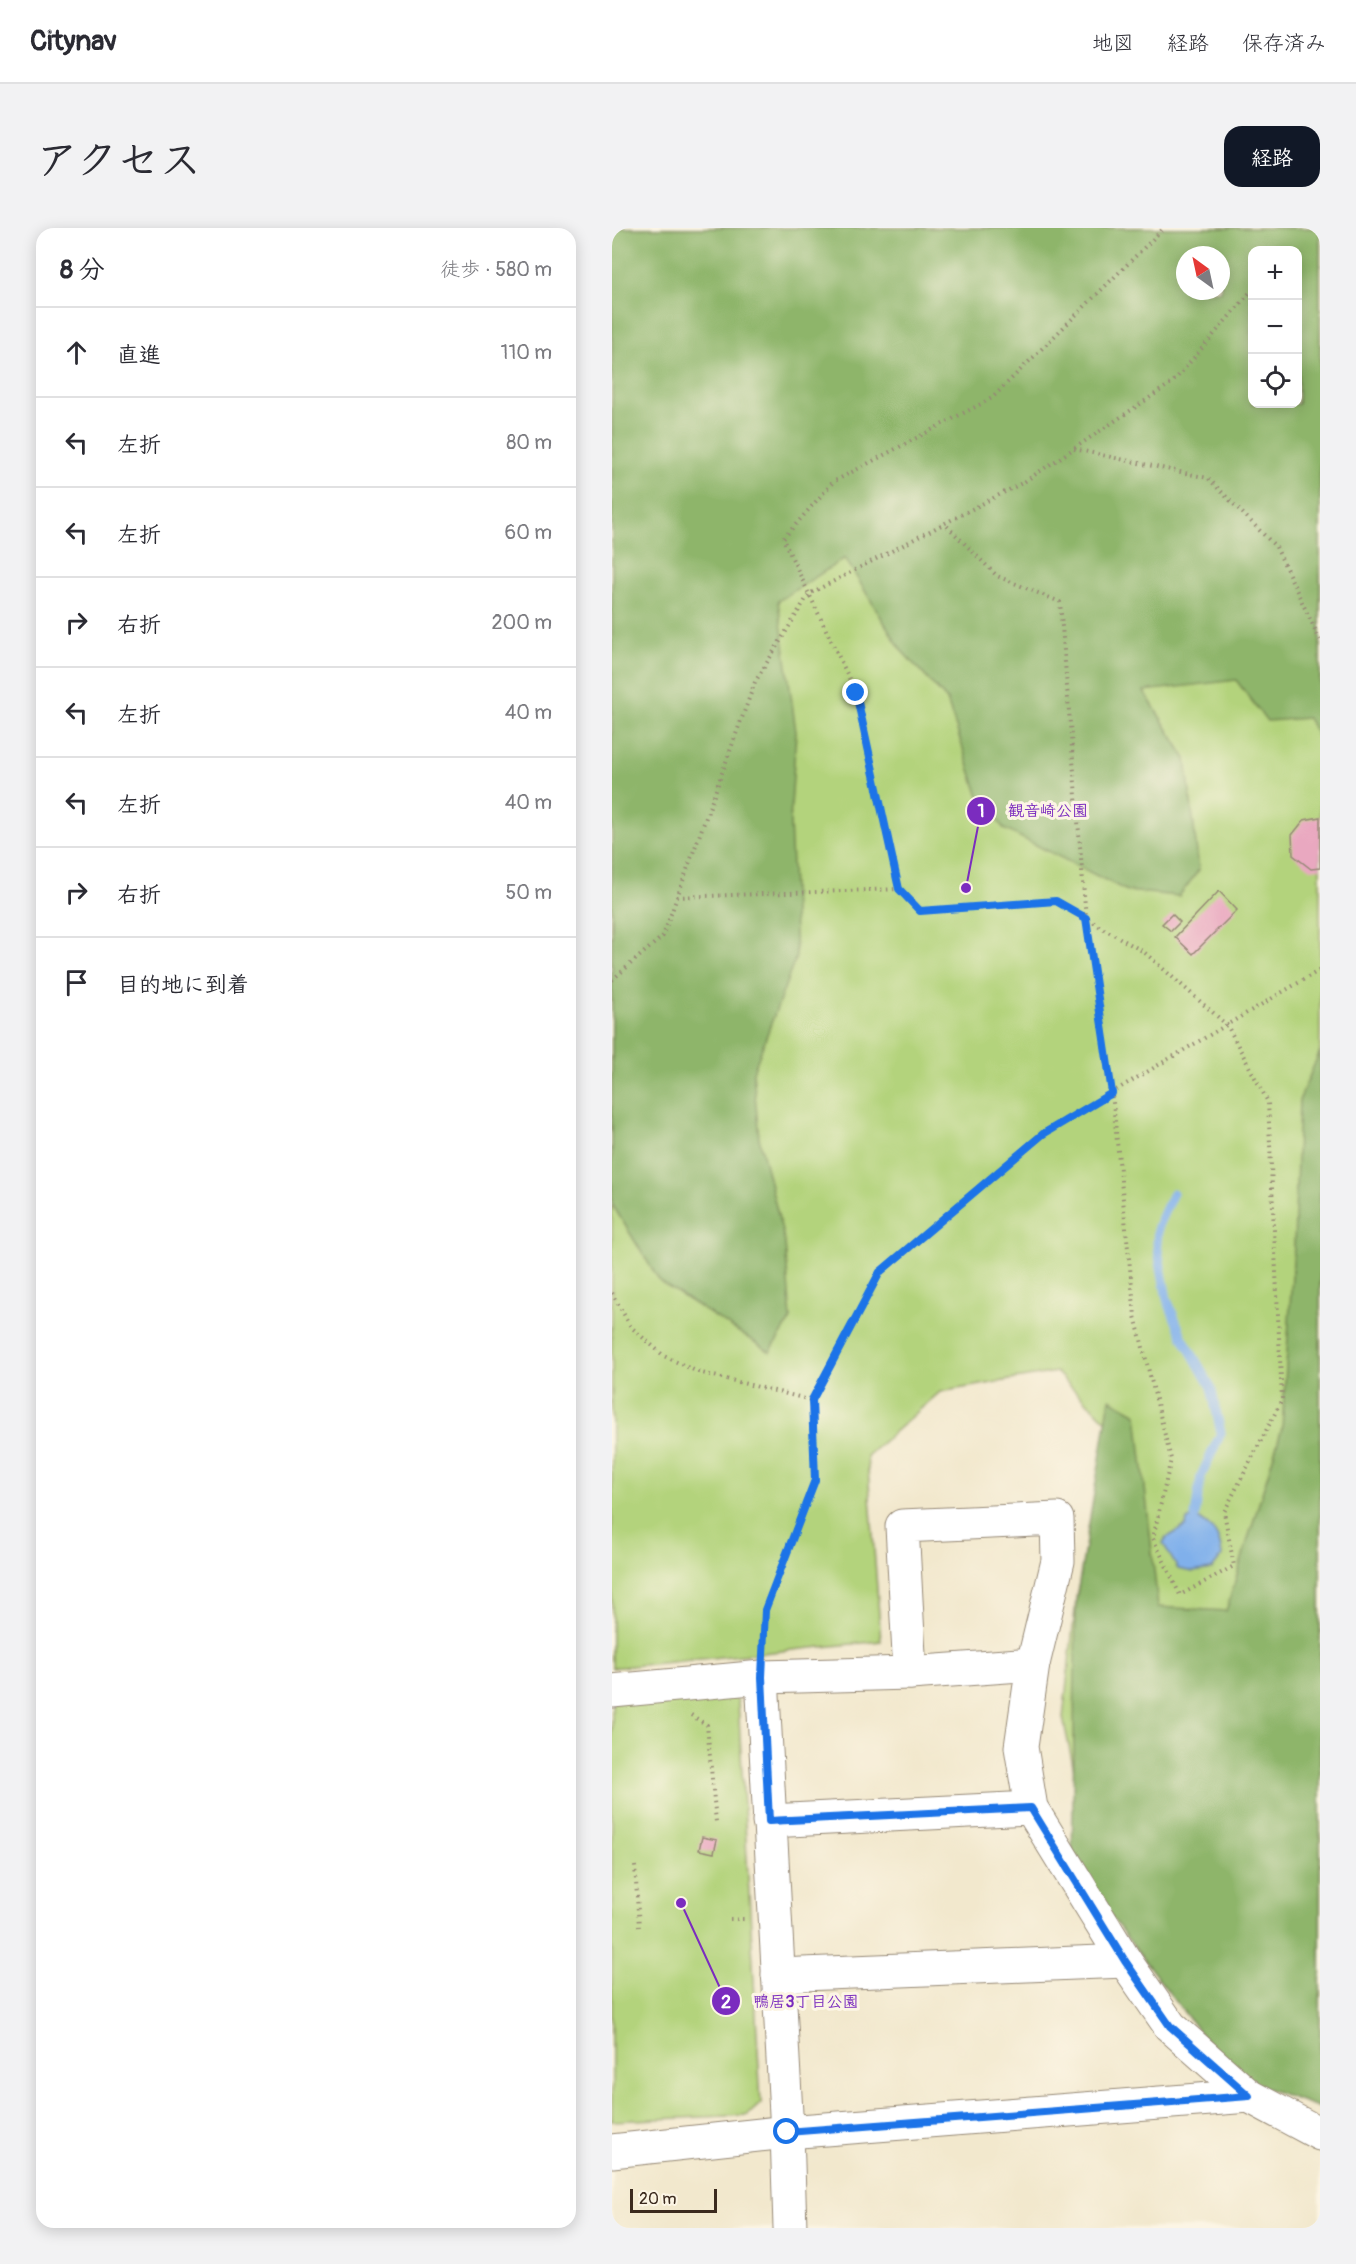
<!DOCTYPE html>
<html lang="ja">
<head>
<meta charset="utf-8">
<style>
  :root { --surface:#fff; --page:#f2f2f3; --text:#2b2b33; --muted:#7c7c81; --line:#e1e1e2; --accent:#111827 }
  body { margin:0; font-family:Pangolin,"Klee One",sans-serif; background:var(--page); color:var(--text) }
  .controls { position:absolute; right:18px; top:18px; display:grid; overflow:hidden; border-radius:12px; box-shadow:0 3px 15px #0003 }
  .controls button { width:54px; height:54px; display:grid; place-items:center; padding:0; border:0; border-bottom:2px solid var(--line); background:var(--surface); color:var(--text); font:30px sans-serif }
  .compass { position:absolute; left:564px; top:18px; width:54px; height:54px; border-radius:50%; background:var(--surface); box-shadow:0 3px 15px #0003; rotate:327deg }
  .scale { position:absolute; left:18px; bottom:15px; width:87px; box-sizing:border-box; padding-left:6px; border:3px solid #3b2a1e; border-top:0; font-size:16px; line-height:21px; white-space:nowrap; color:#3b2a1e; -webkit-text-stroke:4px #fcf5e5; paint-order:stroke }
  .stop { position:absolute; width:18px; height:18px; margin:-14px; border:4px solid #1a73e8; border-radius:50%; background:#fff }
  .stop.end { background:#1a73e8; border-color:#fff; box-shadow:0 2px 6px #0008 }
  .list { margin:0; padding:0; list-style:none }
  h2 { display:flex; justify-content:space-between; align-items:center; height:78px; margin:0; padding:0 24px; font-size:26px }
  h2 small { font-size:20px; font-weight:400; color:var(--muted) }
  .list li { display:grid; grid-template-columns:39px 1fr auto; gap:18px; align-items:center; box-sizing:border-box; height:90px; padding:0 24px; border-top:2px solid var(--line) }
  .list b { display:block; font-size:22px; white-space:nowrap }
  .list em { font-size:20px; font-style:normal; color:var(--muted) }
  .icon { flex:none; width:33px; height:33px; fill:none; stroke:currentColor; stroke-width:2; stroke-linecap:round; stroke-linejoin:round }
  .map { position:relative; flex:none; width:708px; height:2000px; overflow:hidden; border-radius:18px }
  header { display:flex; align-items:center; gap:36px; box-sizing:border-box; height:84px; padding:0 30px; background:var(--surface); border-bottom:2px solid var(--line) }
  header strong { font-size:28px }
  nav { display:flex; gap:33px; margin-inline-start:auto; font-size:21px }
  .intro { display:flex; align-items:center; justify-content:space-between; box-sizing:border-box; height:144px; padding:0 36px }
  h1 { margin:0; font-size:42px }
  .button { padding:15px 27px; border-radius:18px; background:var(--accent); color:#fff; font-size:21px; font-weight:700 }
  main { display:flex; gap:36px; padding:0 36px }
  aside { flex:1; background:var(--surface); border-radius:18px; box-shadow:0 3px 15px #0003 }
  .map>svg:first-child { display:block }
</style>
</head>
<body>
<header>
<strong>Citynav</strong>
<nav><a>地図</a><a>経路</a><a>保存済み</a></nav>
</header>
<div class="intro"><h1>アクセス</h1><a class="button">経路</a></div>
<main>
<aside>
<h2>8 分<small>徒歩 · 580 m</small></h2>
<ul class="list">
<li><svg class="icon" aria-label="ahead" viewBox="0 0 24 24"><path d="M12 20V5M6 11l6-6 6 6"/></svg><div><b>直進</b></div><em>110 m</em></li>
<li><svg class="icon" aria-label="left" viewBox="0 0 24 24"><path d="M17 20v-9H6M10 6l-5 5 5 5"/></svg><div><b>左折</b></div><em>80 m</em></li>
<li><svg class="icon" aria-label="left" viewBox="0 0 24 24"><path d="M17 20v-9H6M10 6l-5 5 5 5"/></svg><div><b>左折</b></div><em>60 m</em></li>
<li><svg class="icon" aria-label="right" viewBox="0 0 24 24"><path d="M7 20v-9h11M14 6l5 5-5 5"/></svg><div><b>右折</b></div><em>200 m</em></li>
<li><svg class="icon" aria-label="left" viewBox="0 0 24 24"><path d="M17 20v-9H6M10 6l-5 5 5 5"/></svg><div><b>左折</b></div><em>40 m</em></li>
<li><svg class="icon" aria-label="left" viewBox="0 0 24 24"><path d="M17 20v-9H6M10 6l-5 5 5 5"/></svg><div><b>左折</b></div><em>40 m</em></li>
<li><svg class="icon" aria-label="right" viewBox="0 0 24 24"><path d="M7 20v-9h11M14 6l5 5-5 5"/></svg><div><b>右折</b></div><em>50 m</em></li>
<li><svg class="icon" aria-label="arrive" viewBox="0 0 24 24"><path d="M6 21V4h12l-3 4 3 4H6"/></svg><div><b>目的地に到着</b></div></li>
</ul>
</aside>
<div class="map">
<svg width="708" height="2000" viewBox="0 0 708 2000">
  <rect width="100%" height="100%" fill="#fcf5e5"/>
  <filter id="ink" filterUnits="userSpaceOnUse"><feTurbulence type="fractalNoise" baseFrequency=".0167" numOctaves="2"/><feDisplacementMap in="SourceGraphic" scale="12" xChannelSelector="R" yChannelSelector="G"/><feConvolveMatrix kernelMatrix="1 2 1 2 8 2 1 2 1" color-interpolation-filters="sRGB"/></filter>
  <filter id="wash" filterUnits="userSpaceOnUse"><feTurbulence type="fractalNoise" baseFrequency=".008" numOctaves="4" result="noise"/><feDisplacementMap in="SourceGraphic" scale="24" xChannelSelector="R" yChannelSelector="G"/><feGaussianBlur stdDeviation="1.35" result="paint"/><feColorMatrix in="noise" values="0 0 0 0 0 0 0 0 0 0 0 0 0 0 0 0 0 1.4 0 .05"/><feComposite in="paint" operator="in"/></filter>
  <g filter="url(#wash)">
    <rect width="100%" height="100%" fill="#f2e8cd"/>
    <g fill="#b3d37b" stroke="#777e4c" stroke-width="1.5" fill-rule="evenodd">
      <path d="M0 0H708V1844L473 1594 451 1490 465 1363 509 1207 444 1144 328 1164 255 1228 269 1413 0 1440ZM640 22H686V176H640ZM573 27H609V63H573Z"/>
      <polygon points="117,1465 126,1473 149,1875 136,1887 0,1893 0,1474"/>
    </g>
    <g fill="#8eb56b" stroke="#647044" stroke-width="1.5" fill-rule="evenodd">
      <path d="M0 0H708V513L696 490 655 493 624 452 532 463 574 531 587 642 567 668 515 663 392 601 366 566 335 472 289 422 233 330 166 373 184 504 178 593 184 729 141 844 147 910 173 1015 179 1091 158 1124 48 1054 0 976ZM640 22H686V176H640ZM573 27H609V63H573Z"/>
      <polygon points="708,823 708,1880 621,1848 460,1638 464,1372 498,1171 525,1186 546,1379 614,1383 670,1200 682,1018 687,873"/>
    </g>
    <path fill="#80b0eb" stroke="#5e6d84" stroke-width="1.5" d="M583 1288C602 1300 608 1306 610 1328L600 1341 581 1344 566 1341 551 1315 554 1310 574 1298 575 1292Z"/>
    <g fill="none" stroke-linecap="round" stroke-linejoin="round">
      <polyline stroke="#80b0eb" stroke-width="9" points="561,965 546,998 545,1017 555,1071 570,1108 599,1159 609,1205 589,1248 583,1288"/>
    </g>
    <g id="blocks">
      <g fill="#e9a8c0">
        <polygon points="708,589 708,640 699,641 681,627 680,607 692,592"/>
        <polygon points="607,663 625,682 581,726 563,709"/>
        <polygon points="560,686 568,694 559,703 550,696"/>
        <polygon points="90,1609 105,1612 102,1625 87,1622"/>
      </g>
    </g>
  </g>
  <g filter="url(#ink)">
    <use href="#blocks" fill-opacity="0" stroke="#968976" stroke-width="1.5"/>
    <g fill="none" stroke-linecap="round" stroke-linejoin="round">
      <defs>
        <g id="minor">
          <polyline points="298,1445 290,1298 445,1291 446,1333 421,1436 409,1519 419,1580 513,1733 558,1798 637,1868 708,1906"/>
          <polyline points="150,1449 175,1904 178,2000"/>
          <polyline points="0,1463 150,1449 298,1445 421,1436"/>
          <polyline points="157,1593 419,1580"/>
          <polyline points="166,1747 513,1733"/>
          <polyline points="0,1923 175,1904 637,1868"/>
        </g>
      </defs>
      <use href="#minor" stroke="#968976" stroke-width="35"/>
      <g stroke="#968976" stroke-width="4" stroke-dasharray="1.5 4.5" stroke-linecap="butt">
        <polyline points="462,221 596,250 664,319 708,412"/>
        <polyline points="287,661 244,465 171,311 221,254 380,170 552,0"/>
        <polyline points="65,669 287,661 308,683 444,673 532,724 615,797 656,874 670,1172 612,1284 622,1338 568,1367 541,1310 559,1231 523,1088 500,865 474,690 448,374 385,348 332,295"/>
        <polyline points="0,752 51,708 143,454 197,366 412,254 561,154 640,62"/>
        <polyline points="0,1065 19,1099 52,1128 86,1144 199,1172"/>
        <polyline points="151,1420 153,1382 203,1252 199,1172 268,1044 431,905 708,742"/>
        <polyline points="79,1487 95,1497 104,1594"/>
        <polyline points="23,1638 27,1699"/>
        <polyline points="118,1691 132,1691"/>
      </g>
      <use href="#minor" stroke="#fff" stroke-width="33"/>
    </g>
  </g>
  <g fill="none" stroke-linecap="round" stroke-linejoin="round" filter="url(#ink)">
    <polyline stroke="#1a73e8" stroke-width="8" points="175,1904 637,1868 558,1798 513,1733 419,1580 157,1593 150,1449 153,1382 203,1252 200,1172 268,1044 431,906 500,865 474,690 444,673 308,683 287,661 244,465"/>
  </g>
  <path fill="none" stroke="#7b2cbf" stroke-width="2" d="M354 660L369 583M69 1675L114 1773"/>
  <g fill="#7b2cbf" stroke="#fcf5e5" stroke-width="2">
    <circle cx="354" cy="660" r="6"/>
    <circle cx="69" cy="1675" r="6"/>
    <circle cx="369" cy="583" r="15"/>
    <circle cx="114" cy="1773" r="15"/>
  </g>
  <g font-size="18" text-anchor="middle" font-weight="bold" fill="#fff">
    <text x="369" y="589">1</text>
    <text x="114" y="1780">2</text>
  </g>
  <g font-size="16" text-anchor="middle" font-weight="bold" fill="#7b2cbf" stroke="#fcf5e5" stroke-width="6" stroke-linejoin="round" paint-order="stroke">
    <text x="436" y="588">観音崎公園</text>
    <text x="194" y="1779">鴨居3丁目公園</text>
  </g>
</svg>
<div class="controls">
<button>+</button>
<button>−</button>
<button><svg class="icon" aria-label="locate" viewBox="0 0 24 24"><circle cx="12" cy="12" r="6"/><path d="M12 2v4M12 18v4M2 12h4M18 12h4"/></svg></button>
</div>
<svg class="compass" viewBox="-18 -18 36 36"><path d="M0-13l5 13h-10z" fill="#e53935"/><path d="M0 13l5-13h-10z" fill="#7c7c81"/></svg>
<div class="scale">20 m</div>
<div class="stop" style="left:175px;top:1904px"></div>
<div class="stop end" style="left:244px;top:465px"></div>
</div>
</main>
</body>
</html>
